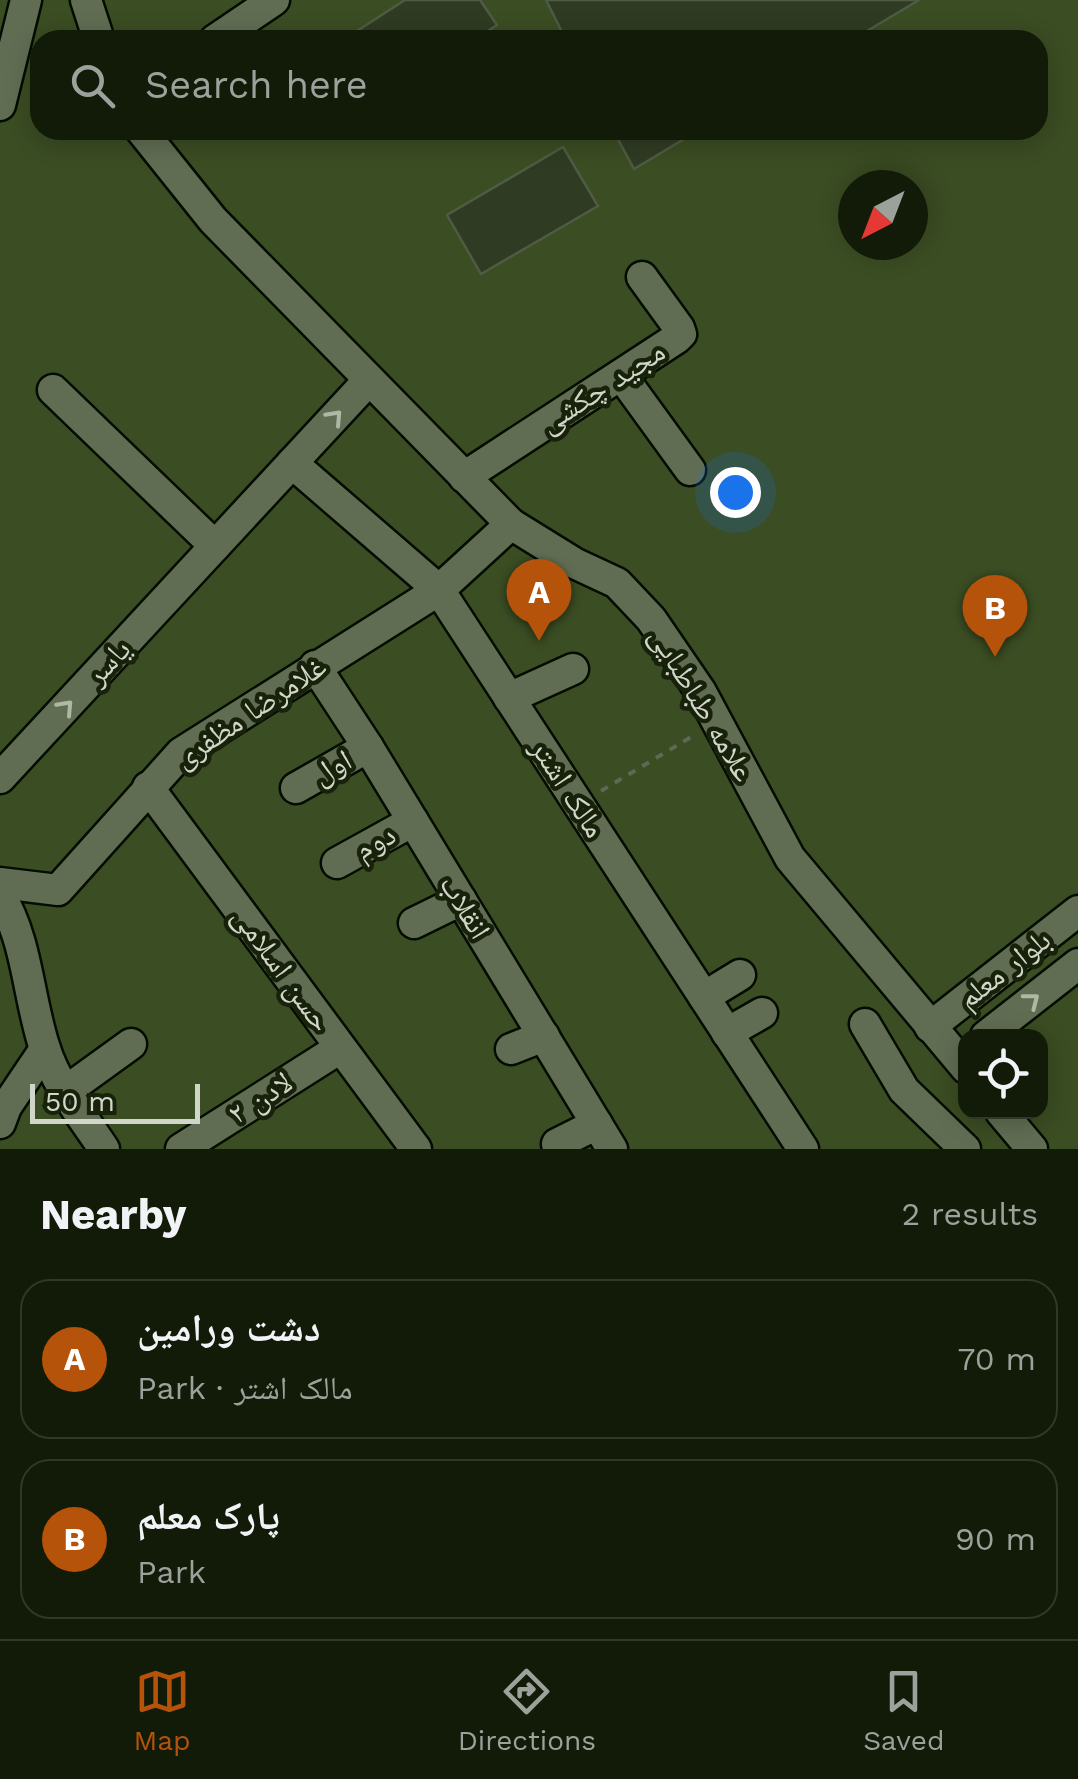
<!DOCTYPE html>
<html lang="en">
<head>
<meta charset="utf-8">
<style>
  :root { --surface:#121a08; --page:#1b2312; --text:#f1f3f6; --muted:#9ca19c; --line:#313829; --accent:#b45309 }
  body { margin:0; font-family:"Work Sans","Noto Naskh Arabic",sans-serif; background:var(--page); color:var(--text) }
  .controls { position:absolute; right:30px; bottom:30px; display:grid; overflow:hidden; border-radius:20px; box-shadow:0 5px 25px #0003 }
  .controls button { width:90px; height:90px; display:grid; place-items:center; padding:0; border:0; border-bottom:2px solid var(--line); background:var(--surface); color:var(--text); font:50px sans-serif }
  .compass { position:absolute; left:838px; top:170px; width:90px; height:90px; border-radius:50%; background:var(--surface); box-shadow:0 5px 25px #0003; rotate:222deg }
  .scale { position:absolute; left:30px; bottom:25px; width:170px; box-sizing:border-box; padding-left:10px; border:5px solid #d0d7c8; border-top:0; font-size:28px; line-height:35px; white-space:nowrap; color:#d0d7c8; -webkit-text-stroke:8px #18220b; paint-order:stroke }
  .you { position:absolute; left:735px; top:492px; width:35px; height:35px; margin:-25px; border:8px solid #fff; border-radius:50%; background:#1a73e8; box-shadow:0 0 0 15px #1a73e833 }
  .badge { display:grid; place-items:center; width:65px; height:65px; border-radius:50%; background:var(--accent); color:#fff; font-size:32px; font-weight:700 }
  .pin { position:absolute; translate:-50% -82px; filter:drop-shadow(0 2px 5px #0008) }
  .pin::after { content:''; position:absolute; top:52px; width:35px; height:30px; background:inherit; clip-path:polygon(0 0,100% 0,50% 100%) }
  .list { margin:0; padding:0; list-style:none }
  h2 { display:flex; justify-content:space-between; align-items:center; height:130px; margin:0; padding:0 40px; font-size:42px }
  h2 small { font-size:32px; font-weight:400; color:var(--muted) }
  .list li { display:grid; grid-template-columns:65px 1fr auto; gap:30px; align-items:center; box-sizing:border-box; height:160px; margin:0 20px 20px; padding:0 20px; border:2px solid var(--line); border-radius:30px }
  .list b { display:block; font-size:38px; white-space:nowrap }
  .list p { margin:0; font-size:32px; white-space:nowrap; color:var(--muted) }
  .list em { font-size:32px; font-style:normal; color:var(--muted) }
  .icon { flex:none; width:55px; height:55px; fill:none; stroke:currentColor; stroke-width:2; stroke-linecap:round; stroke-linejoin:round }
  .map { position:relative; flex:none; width:1078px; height:1149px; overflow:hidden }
  .search { position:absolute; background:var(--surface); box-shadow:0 5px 25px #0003; left:30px; right:30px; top:30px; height:110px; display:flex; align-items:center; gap:25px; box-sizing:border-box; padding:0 35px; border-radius:30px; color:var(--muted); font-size:38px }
  .sheet { height:490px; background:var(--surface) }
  nav { display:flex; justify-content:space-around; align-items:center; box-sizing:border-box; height:140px; border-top:2px solid var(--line); background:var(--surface); font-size:28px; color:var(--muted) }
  nav a { display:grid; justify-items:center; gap:5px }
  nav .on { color:var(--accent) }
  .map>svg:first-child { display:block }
</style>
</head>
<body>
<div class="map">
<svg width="1078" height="1149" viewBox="0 0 1078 1149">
  <rect width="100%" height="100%" fill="#18220b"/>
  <path fill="#3b4d23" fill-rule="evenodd" d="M0 0H1078V1149H0ZM40 40H1038V130H40ZM853 185H913V245H853ZM966 1036H1040V1112H966Z"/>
  <g fill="#303b23" stroke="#4f5b42" stroke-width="2.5">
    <polygon points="405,0 480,0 497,25 474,40 343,40"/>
    <polygon points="546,0 919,0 852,40 566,40"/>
    <polygon points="613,130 699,130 634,169"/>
    <polygon points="563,147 598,206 481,274 447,215"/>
  </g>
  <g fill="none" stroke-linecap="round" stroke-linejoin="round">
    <defs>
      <g id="minor">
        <polyline points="86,0 99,40"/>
        <polyline points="215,40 274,0"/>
        <polyline points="0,105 26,0"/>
        <polyline points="141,130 213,220 511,524 574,563 617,583 651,619 701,692 790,858 966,1068"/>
        <polyline points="621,375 690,470"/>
        <polyline points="53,390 215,546"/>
        <polyline points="292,463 439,590 803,1149"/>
        <polyline points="464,477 677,338 681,334 679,328 642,277"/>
        <polyline points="315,666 368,747 612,1149"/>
        <polyline points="509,698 573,669"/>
        <polyline points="0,778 368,381"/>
        <polyline points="148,787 416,1149"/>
        <polyline points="296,788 368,747"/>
        <polyline points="337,863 413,821"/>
        <polyline points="0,883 58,890 181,753 439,590 511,524"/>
        <path d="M0 895C28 942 28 998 45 1049 57 1086 83 1117 104 1149"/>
        <polyline points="414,923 461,900"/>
        <polyline points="704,997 740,975"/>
        <polyline points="865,1024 904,1090 965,1149"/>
        <polyline points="930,1027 1078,911"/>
        <polyline points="727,1033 762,1013"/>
        <polyline points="986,1036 1078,964"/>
        <polyline points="511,1049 544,1036"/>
        <polyline points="66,1091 131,1044"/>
        <polyline points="1001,1112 1032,1149"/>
        <polyline points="0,1123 6,1107 45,1049"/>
        <polyline points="557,1144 597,1124"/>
        <polyline points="181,1149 340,1048"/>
      </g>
    </defs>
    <use href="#minor" stroke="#040b00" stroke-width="35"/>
    <polyline stroke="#5f6854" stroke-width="4" stroke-dasharray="8 8" stroke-linecap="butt" points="601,791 696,734"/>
    <use href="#minor" stroke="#616d53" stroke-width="30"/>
  </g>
  <defs><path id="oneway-chevron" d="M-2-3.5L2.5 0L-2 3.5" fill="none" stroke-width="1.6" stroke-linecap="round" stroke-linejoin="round" transform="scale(2.5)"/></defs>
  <g stroke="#afb7a5">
    <use href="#oneway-chevron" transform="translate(335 417) rotate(-47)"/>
    <use href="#oneway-chevron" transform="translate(66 707) rotate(-47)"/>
    <use href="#oneway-chevron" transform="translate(1032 1000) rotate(-38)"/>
  </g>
  <g text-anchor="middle" stroke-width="9" stroke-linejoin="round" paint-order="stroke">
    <g font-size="30" fill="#d0d7c8" stroke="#18220b">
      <text transform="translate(602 387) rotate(-33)" y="10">مجید چکشی</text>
      <text transform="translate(108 662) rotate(-47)" y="10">یاسر</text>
      <text transform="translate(702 704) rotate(59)" y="10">علامه طباطبایی</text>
      <text transform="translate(250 712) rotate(-34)" y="10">غلامرضا مظفری</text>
      <text transform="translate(332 767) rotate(-29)" y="10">اول</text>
      <text transform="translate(568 788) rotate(57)" y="10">مالک اشتر</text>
      <text transform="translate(375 842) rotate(-29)" y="10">دوم</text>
      <text transform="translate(465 907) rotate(59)" y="10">انقلاب</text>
      <text transform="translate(282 969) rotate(54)" y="10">حسن اسلامی</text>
      <text transform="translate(1004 969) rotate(-38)" y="10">بلوار معلم</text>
      <text transform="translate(260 1098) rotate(-33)" y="10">لادن ۲</text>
    </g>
  </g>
</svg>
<div class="controls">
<button><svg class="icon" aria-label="locate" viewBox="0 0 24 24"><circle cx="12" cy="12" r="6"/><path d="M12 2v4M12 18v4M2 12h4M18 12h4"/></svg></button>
</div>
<svg class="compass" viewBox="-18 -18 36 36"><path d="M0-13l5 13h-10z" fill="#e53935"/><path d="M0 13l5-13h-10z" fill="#9ca19c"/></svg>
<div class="scale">50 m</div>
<div class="you"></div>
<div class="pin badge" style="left:539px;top:641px">A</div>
<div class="pin badge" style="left:995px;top:657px">B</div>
<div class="search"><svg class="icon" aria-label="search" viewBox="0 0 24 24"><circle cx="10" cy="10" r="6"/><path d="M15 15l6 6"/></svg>Search here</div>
</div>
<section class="sheet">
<h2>Nearby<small>2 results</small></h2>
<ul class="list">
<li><span class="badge">A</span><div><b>دشت ورامین</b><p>Park · مالک اشتر</p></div><em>70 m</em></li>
<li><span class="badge">B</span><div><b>پارک معلم</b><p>Park</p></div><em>90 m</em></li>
</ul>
</section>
<nav>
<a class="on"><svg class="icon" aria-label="map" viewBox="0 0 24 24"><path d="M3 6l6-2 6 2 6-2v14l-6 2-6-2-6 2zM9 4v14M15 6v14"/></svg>Map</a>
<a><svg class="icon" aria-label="directions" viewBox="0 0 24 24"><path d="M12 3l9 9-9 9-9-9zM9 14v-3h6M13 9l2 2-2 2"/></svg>Directions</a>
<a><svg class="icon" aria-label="saved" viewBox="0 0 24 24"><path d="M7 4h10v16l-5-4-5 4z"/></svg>Saved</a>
</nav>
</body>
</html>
